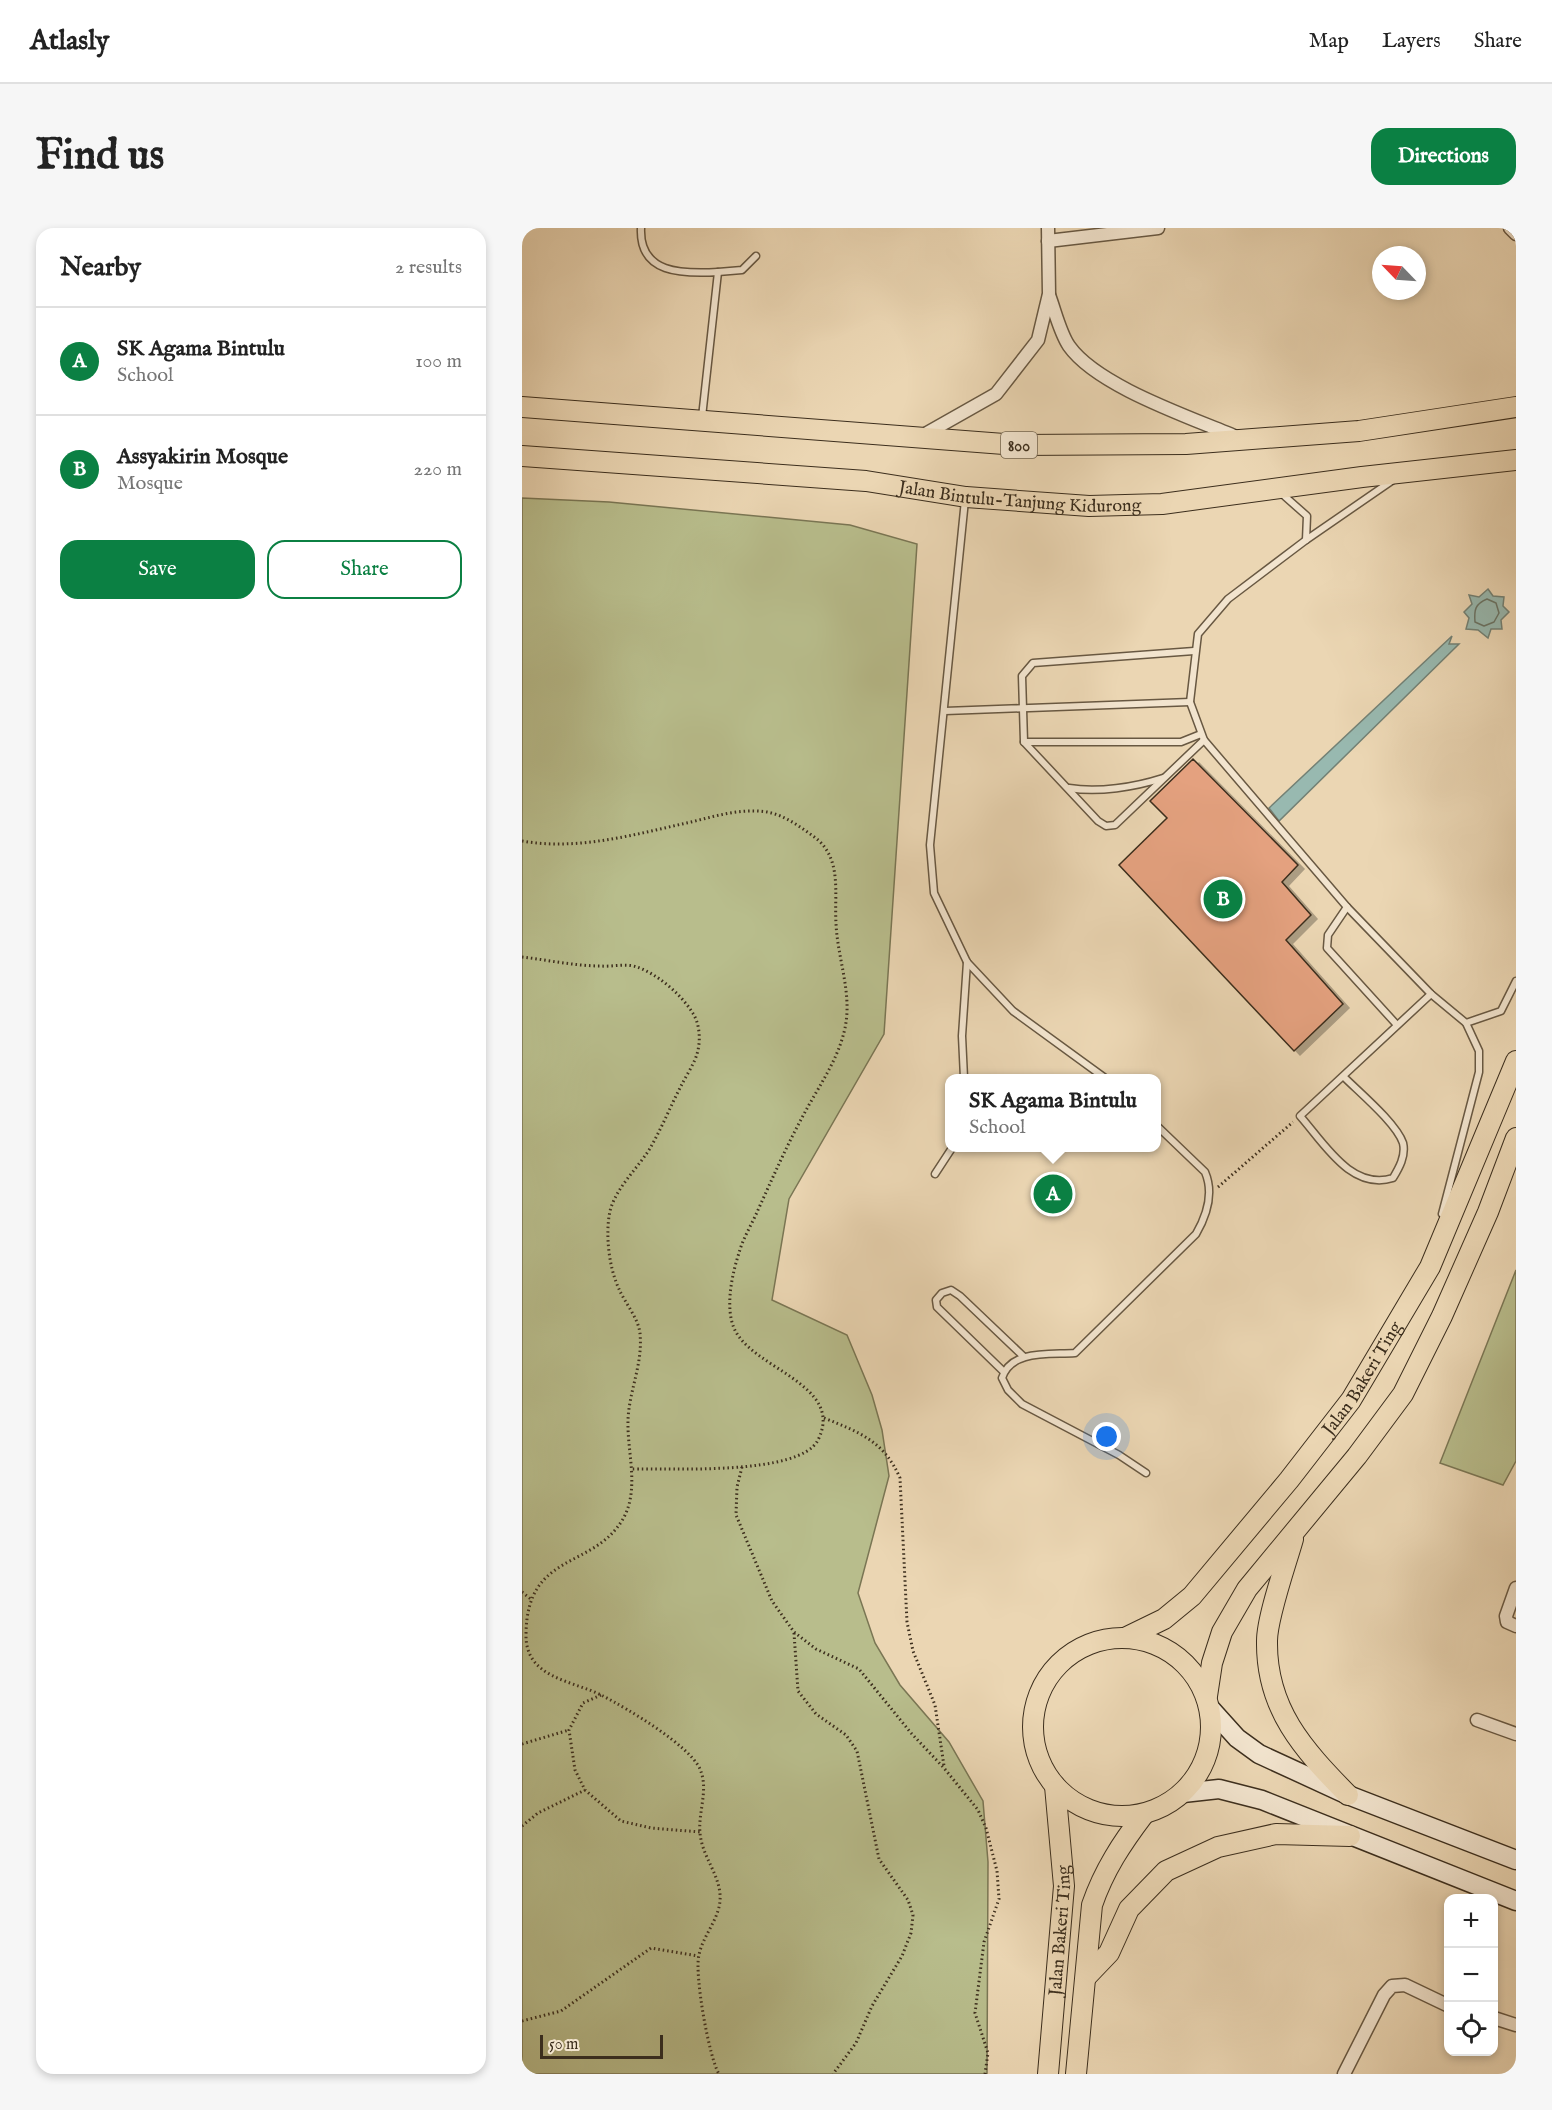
<!DOCTYPE html>
<html lang="en">
<head>
<meta charset="utf-8">
<style>
  :root { --surface:#fff; --page:#f6f6f6; --text:#222; --muted:#767676; --line:#e0e0e0; --accent:#0b8043 }
  body { margin:0; font-family:"IM FELL English",serif; background:var(--page); color:var(--text) }
  .controls { position:absolute; right:18px; bottom:18px; display:grid; overflow:hidden; border-radius:12px; box-shadow:0 3px 9px #0003 }
  .controls button { width:54px; height:54px; display:grid; place-items:center; padding:0; border:0; border-bottom:2px solid var(--line); background:var(--surface); color:var(--text); font:30px sans-serif }
  .compass { position:absolute; left:850px; top:18px; width:54px; height:54px; border-radius:50%; background:var(--surface); box-shadow:0 3px 9px #0003; rotate:295deg }
  .scale { position:absolute; left:18px; bottom:15px; width:123px; box-sizing:border-box; padding-left:6px; border:3px solid #3c2e1d; border-top:0; font-size:16px; line-height:21px; white-space:nowrap; color:#3c2e1d; -webkit-text-stroke:4px #f2e4ce; paint-order:stroke }
  .you { position:absolute; left:585px; top:1209px; width:21px; height:21px; margin:-15px; border:4px solid #fff; border-radius:50%; background:#1a73e8; box-shadow:0 0 0 9px #1a73e833 }
  .badge { display:grid; place-items:center; width:39px; height:39px; border-radius:50%; background:var(--accent); color:#fff; font-size:20px; font-weight:700 }
  .pin { position:absolute; translate:-50% -50%; border:3px solid #fff; box-shadow:0 2px 6px #0006 }
  .popup { position:absolute; left:423px; top:846px; width:216px; height:78px; box-sizing:border-box; display:grid; place-content:center; border-radius:12px; background:var(--surface); filter:drop-shadow(0 2px 4px #0005); font-size:20px; white-space:nowrap; color:var(--muted) }
  .popup b { font-size:22px; color:var(--text) }
  .popup::after { content:''; position:absolute; left:50%; top:100%; margin-left:-12px; border:12px solid transparent; border-top-color:var(--surface) }
  .list { margin:0; padding:0; list-style:none }
  h2 { display:flex; justify-content:space-between; align-items:center; height:78px; margin:0; padding:0 24px; font-size:26px }
  h2 small { font-size:20px; font-weight:400; color:var(--muted) }
  .list li { display:grid; grid-template-columns:39px 1fr auto; gap:18px; align-items:center; box-sizing:border-box; height:108px; padding:0 24px; border-top:2px solid var(--line) }
  .list b { display:block; font-size:22px; white-space:nowrap }
  .list p { margin:0; font-size:20px; white-space:nowrap; color:var(--muted) }
  .list em { font-size:20px; font-style:normal; color:var(--muted) }
  .actions { display:flex; gap:12px; padding:18px 24px }
  .actions a { flex:1; padding:14px 0; border:2px solid var(--accent); border-radius:18px; text-align:center; font-size:21px; color:var(--accent) }
  .actions .main { background:var(--accent); color:#fff }
  .icon { flex:none; width:33px; height:33px; fill:none; stroke:currentColor; stroke-width:2; stroke-linecap:round; stroke-linejoin:round }
  .map { position:relative; flex:none; width:994px; height:1846px; overflow:hidden; border-radius:18px }
  header { display:flex; align-items:center; gap:36px; box-sizing:border-box; height:84px; padding:0 30px; background:var(--surface); border-bottom:2px solid var(--line) }
  header strong { font-size:28px }
  nav { display:flex; gap:33px; margin-inline-start:auto; font-size:21px }
  .intro { display:flex; align-items:center; justify-content:space-between; box-sizing:border-box; height:144px; padding:0 36px }
  h1 { margin:0; font-size:42px }
  .button { padding:15px 27px; border-radius:18px; background:var(--accent); color:#fff; font-size:21px; font-weight:700 }
  main { display:flex; gap:36px; padding:0 36px }
  aside { flex:1; background:var(--surface); border-radius:18px; box-shadow:0 3px 9px #0003 }
  .map>svg:first-child { display:block }
</style>
</head>
<body>
<header>
<strong>Atlasly</strong>
<nav><a>Map</a><a>Layers</a><a>Share</a></nav>
</header>
<div class="intro"><h1>Find us</h1><a class="button">Directions</a></div>
<main>
<aside>
<h2>Nearby<small>2 results</small></h2>
<ul class="list">
<li><span class="badge">A</span><div><b>SK Agama Bintulu</b><p>School</p></div><em>100 m</em></li>
<li><span class="badge">B</span><div><b>Assyakirin Mosque</b><p>Mosque</p></div><em>220 m</em></li>
</ul>
<div class="actions"><a class="main">Save</a><a>Share</a></div>
</aside>
<div class="map">
<svg width="994" height="1846" viewBox="0 0 994 1846">
  <defs>
    <filter id="shadow"><feDropShadow dx="6" dy="4" stdDeviation="0" flood-color="#0004"/></filter>
  </defs>
  <rect width="100%" height="100%" fill="#ebd6b3"/>
  <filter id="stains"><feTurbulence type="fractalNoise" baseFrequency=".00333" numOctaves="4"/><feColorMatrix values="0 0 0 0 .2 0 0 0 0 .09 0 0 0 0 .02 0 0 0 .5 -.17"/></filter>
  <radialGradient id="worn" r=".72"><stop offset=".6" stop-color="#630" stop-opacity="0"/><stop offset="1" stop-color="#630" stop-opacity=".3"/></radialGradient>
  <g fill="#b8bd8c" stroke="#7a7654" stroke-width="1.5">
    <polygon points="0,270 87,274 328,297 395,316 362,806 267,971 250,1072 325,1107 350,1167 360,1202 367,1248 336,1365 353,1415 378,1457 427,1514 461,1573 466,1634 465,1846 0,1846"/>
    <polygon points="994,1042 994,1233 981,1257 918,1235"/>
  </g>
  <g fill="#98b9b0" stroke="#738175" stroke-width="1.5">
    <polygon points="966,361 971,368 982,369 981,378 987,384 979,392 980,401 969,401 966,410 956,402 944,401 947,390 942,384 950,376 947,367 957,369"/>
    <polygon points="930,408 927,416 937,416 757,593 747,580"/>
  </g>
  <g fill="none" stroke-linecap="round" stroke-linejoin="round">
    <path stroke="#6a7466" stroke-width="1.5" d="M965 371 974 375 977 385 972 394 962 398 953 394C952 382 953 376 965 371Z"/>
  </g>
  <polygon fill="#e4a17f" stroke="#3c2e1d" stroke-width="1.5" filter="url(#shadow)" points="671,531 776,637 760,654 789,687 764,712 821,776 772,823 597,637 645,590 628,573"/>
  <g fill="none" stroke-linecap="round" stroke-linejoin="round">
    <defs>
      <g id="lane">
        <path d="M119 0C117 46 160 46 196 44L180 189"/>
        <polyline points="196,44 220,42 234,28"/>
        <polyline points="871,252 784,312 706,371 676,406 668,474 682,512 825,679 909,766 944,795 957,823 957,844 920,986"/>
        <polyline points="759,265 785,288 784,312"/>
        <polyline points="443,272 408,617 412,665 445,734 491,783 583,850"/>
        <polyline points="672,423 511,435 500,448 502,514 576,593 584,598 593,597 682,512"/>
        <polyline points="423,483 668,474"/>
        <polyline points="502,514 659,514 679,506"/>
        <path d="M547 560C576 565 613 559 641 550"/>
        <polyline points="825,679 806,707 805,720 875,797"/>
        <polyline points="944,795 979,783 994,753"/>
        <path d="M822 849C838 865 874 895 881 915 884 928 877 940 871 950 829 963 802 915 778 888L909 766"/>
        <polyline points="442,850 440,808 445,734"/>
        <polyline points="413,946 430,920"/>
        <polyline points="482,1144 415,1079 414,1072 420,1065 429,1062 438,1068 501,1128"/>
        <path d="M624 1245 597 1227 500 1176 486 1162 480 1150C489 1121 529 1127 553 1125L674 1006C685 987 692 965 683 944L634 897"/>
      </g>
      <g id="street">
        <polyline points="988,0 994,6"/>
        <polyline points="526,13 636,0"/>
        <path d="M527 67C533 83 538 105 547 118 576 159 671 190 717 210"/>
        <polyline points="398,209 474,166 516,112 527,66 526,0"/>
        <polyline points="994,1360 984,1388 985,1394 994,1398"/>
        <polyline points="955,1492 994,1506"/>
        <polyline points="972,1790 994,1797"/>
        <polyline points="822,1846 862,1767 870,1758 883,1757 927,1778"/>
      </g>
      <g id="secondary">
        <polyline points="688,1480 715,1510 737,1526 826,1567 994,1632"/>
        <polyline points="661,1565 697,1561 740,1572 994,1673"/>
      </g>
      <g id="primary">
        <polyline points="0,179 495,217 664,216 837,203 994,179"/>
        <path id="s1" d="M0 228 344 253 444 269 567 278 640 276 840 249 994 232"/>
        <path d="M771 1311C764 1336 745 1389 745 1413 744 1481 781 1521 826 1567"/>
        <path id="s2" d="M605 1409 642 1391 670 1368 767 1252 829 1172 908 1039 994 833"/>
        <circle cx="600" cy="1499" r="89"/>
        <polyline points="685,1468 690,1435 700,1404 725,1361 835,1228 881,1166 920,1088 966,984 994,910"/>
        <polyline points="565,1748 587,1725 607,1681 644,1643 696,1619 754,1606 828,1608"/>
        <path id="s3" d="M526 1846 542 1658 533 1558"/>
        <path d="M554 1846 570 1677C582 1642 600 1615 622 1586"/>
      </g>
    </defs>
    <use href="#lane" stroke="#685842" stroke-width="9"/>
    <use href="#street" stroke="#685842" stroke-width="15"/>
    <use href="#secondary" stroke="#3c2e1d" stroke-width="21"/>
    <use href="#primary" stroke="#3c2e1d" stroke-width="22"/>
    <g stroke="#3c2e1d" stroke-width="3" stroke-dasharray="1.5 3" stroke-linecap="butt">
      <path d="M0 613C57 623 114 606 169 594 194 588 219 580 245 584 262 587 277 598 291 608 321 629 312 665 314 695 315 724 326 754 325 783 324 821 299 854 282 886 265 917 251 949 236 982 230 996 221 1010 217 1025 210 1046 203 1079 212 1100 229 1141 324 1156 296 1212 278 1248 147 1240 109 1241"/>
      <path d="M0 729C26 732 53 738 79 738 90 739 104 735 115 739 135 746 158 765 170 784 178 795 179 813 175 826 172 836 164 848 159 858 148 879 139 902 127 922 114 942 94 960 88 983 83 1006 87 1040 97 1061 103 1075 117 1091 118 1106 121 1136 107 1163 106 1192 105 1225 118 1261 101 1291 71 1342 5 1323 4 1406 3 1451 51 1452 81 1468 106 1481 167 1517 178 1541 187 1562 176 1583 178 1605 180 1628 196 1644 198 1666 200 1689 181 1706 177 1727 172 1745 187 1830 197 1846"/>
      <polyline points="696,959 771,894"/>
      <path d="M302 1190C337 1204 362 1213 378 1250L385 1394 391 1423 413 1477 422 1538"/>
      <polyline points="220,1239 215,1259 214,1287 250,1373 272,1404 294,1421 337,1441 389,1505 422,1540 456,1582 464,1600 475,1643 477,1671 462,1714 453,1785 466,1825 463,1846"/>
      <polyline points="0,1364 10,1372"/>
      <polyline points="272,1405 276,1463 294,1486 324,1507 335,1523 357,1631 386,1672 391,1687 389,1705 380,1728 350,1778 334,1815 311,1846"/>
      <polyline points="79,1467 61,1475 47,1502 53,1542 63,1562 99,1593 129,1600 178,1604"/>
      <polyline points="0,1516 47,1502"/>
      <polyline points="0,1598 16,1585 63,1562"/>
      <polyline points="0,1793 39,1783 129,1720 176,1728"/>
    </g>
    <use href="#lane" stroke="#f2e4ce" stroke-width="6"/>
    <use href="#street" stroke="#f2e4ce" stroke-width="12"/>
    <use href="#secondary" stroke="#f2e4ce" stroke-width="18"/>
    <use href="#primary" stroke="#ebd6b3" stroke-width="20"/>
  </g>
  <g text-anchor="middle" stroke-width="6" stroke-linejoin="round" paint-order="stroke">
    <rect fill="#f2e4ce" stroke="#736552" stroke-width="1.5" x="479" y="204" width="36" height="26" rx="4.5"/>
    <g font-size="16" font-weight="bold" fill="#3c2e1d">
      <text x="497" y="223">800</text>
    </g>
    <g font-size="18" fill="#3c2e1d" stroke="#f2e4ce">
      <text dy="6" stroke="none"><textPath href="#s1" startOffset="500">Jalan Bintulu-Tanjung Kidurong</textPath></text>
      <text dy="6" stroke="none"><textPath href="#s2" startOffset="354">Jalan Bakeri Ting</textPath></text>
      <text dy="6" stroke="none"><textPath href="#s3" startOffset="144">Jalan Bakeri Ting</textPath></text>
    </g>
  </g>
  <rect width="100%" height="100%" filter="url(#stains)"/>
  <rect width="100%" height="100%" fill="url(#worn)"/>
</svg>
<div class="controls">
<button>+</button>
<button>−</button>
<button><svg class="icon" aria-label="locate" viewBox="0 0 24 24"><circle cx="12" cy="12" r="6"/><path d="M12 2v4M12 18v4M2 12h4M18 12h4"/></svg></button>
</div>
<svg class="compass" viewBox="-18 -18 36 36"><path d="M0-13l5 13h-10z" fill="#e53935"/><path d="M0 13l5-13h-10z" fill="#767676"/></svg>
<div class="scale">50 m</div>
<div class="you"></div>
<div class="pin badge" style="left:531px;top:966px">A</div>
<div class="popup"><b>SK Agama Bintulu</b>School</div>
<div class="pin badge" style="left:701px;top:671px">B</div>
</div>
</main>
</body>
</html>
